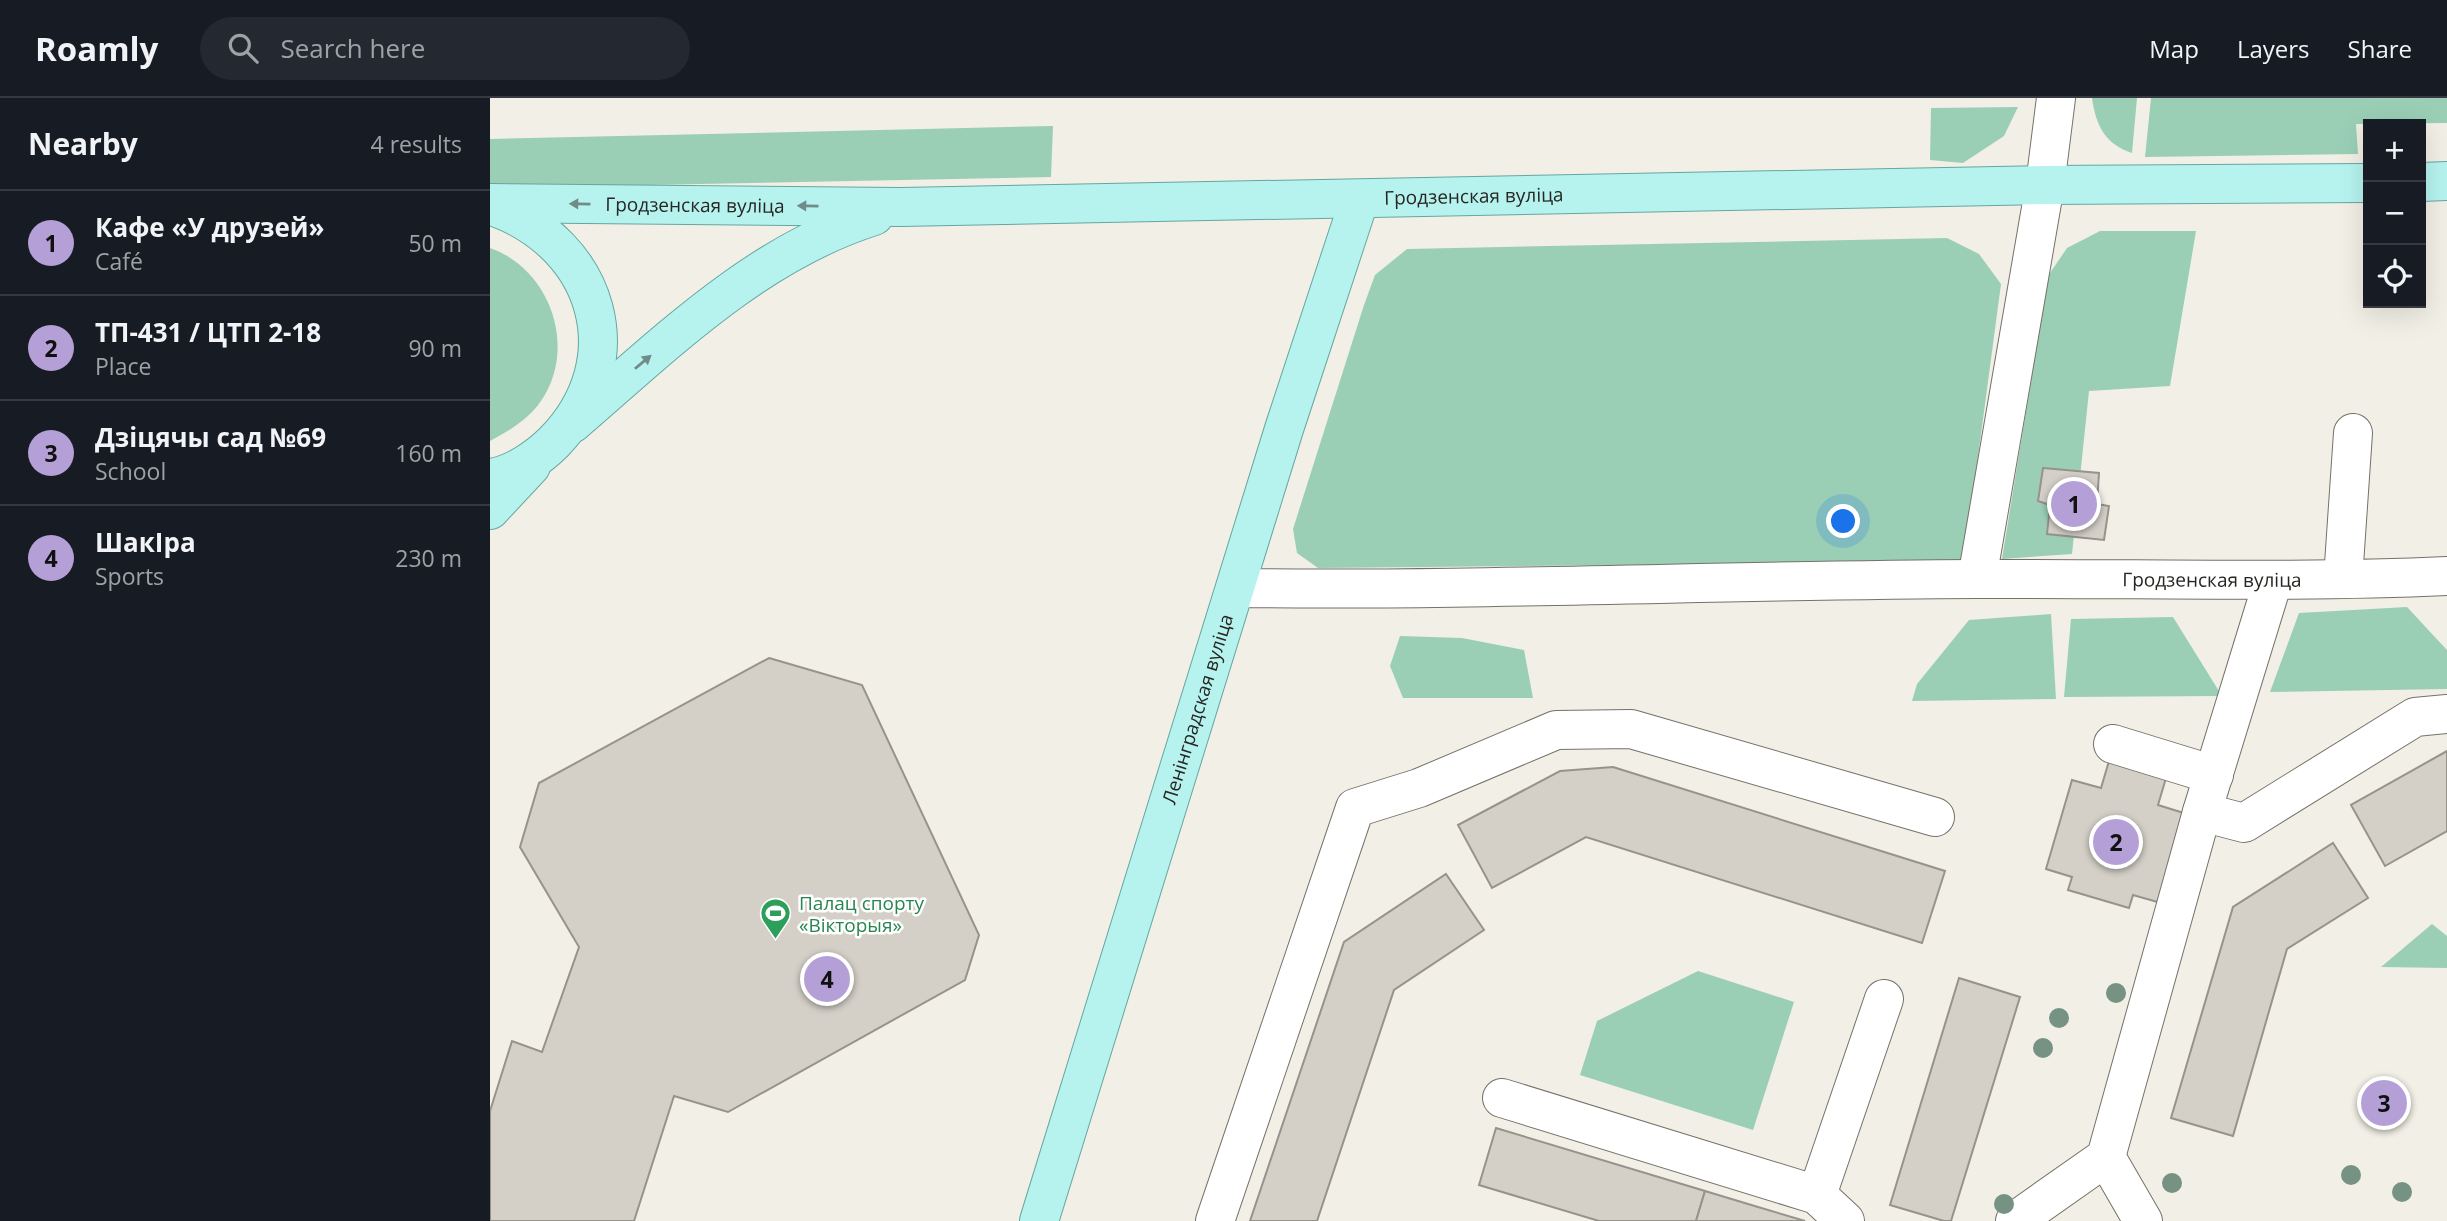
<!DOCTYPE html>
<html lang="en">
<head>
<meta charset="utf-8">
<style>
  :root { --surface:#171b24; --page:#242831; --text:#f1f3f6; --muted:#9ea1a6; --line:#363941; --accent:#b4a0d7 }
  body { margin:0; font-family:"Open Sans",sans-serif; background:var(--page); color:var(--text) }
  .controls { position:absolute; right:21px; top:21px; display:grid; overflow:hidden; border-radius:0px; box-shadow:0 7px 28px #0002 }
  .controls button { width:63px; height:63px; display:grid; place-items:center; padding:0; border:0; border-bottom:2px solid var(--line); background:var(--surface); color:var(--text); font:35px sans-serif }
  .you { position:absolute; left:1354px; top:424px; width:24px; height:24px; margin:-18px; border:5px solid #fff; border-radius:50%; background:#1a73e8; box-shadow:0 0 0 10px #1a73e833 }
  .badge { display:grid; place-items:center; width:46px; height:46px; border-radius:50%; background:var(--accent); color:#111; font-size:23px; font-weight:700 }
  .pin { position:absolute; translate:-50% -50%; border:4px solid #fff; box-shadow:0 2px 7px #0006 }
  .list { margin:0; padding:0; list-style:none }
  h2 { display:flex; justify-content:space-between; align-items:center; height:91px; margin:0; padding:0 28px; font-size:30px }
  h2 small { font-size:23px; font-weight:400; color:var(--muted) }
  .list li { display:grid; grid-template-columns:46px 1fr auto; gap:21px; align-items:center; box-sizing:border-box; height:105px; padding:0 28px; border-top:2px solid var(--line) }
  .list b { display:block; font-size:26px; white-space:nowrap }
  .list p { margin:0; font-size:23px; white-space:nowrap; color:var(--muted) }
  .list em { font-size:23px; font-style:normal; color:var(--muted) }
  .icon { flex:none; width:38px; height:38px; fill:none; stroke:currentColor; stroke-width:2; stroke-linecap:round; stroke-linejoin:round }
  .map { position:relative; flex:none; width:1957px; height:1123px; overflow:hidden }
  header { display:flex; align-items:center; gap:42px; box-sizing:border-box; height:98px; padding:0 35px; background:var(--surface); border-bottom:2px solid var(--line) }
  header strong { font-size:33px }
  nav { display:flex; gap:38px; margin-inline-start:auto; font-size:24px }
  .search { width:490px; height:63px; background:var(--page); display:flex; align-items:center; gap:18px; box-sizing:border-box; padding:0 24px; border-radius:38px; color:var(--muted); font-size:26px }
  main { display:flex }
  aside { flex:1; background:var(--surface) }
  .map>svg:first-child { display:block }
</style>
</head>
<body>
<header>
<strong>Roamly</strong>
<div class="search"><svg class="icon" aria-label="search" viewBox="0 0 24 24"><circle cx="10" cy="10" r="6"/><path d="M15 15l6 6"/></svg>Search here</div>
<nav><a>Map</a><a>Layers</a><a>Share</a></nav>
</header>
<main>
<aside>
<h2>Nearby<small>4 results</small></h2>
<ul class="list">
<li><span class="badge">1</span><div><b>Кафе «У друзей»</b><p>Café</p></div><em>50 m</em></li>
<li><span class="badge">2</span><div><b>ТП-431 / ЦТП 2-18</b><p>Place</p></div><em>90 m</em></li>
<li><span class="badge">3</span><div><b>Дзіцячы сад №69</b><p>School</p></div><em>160 m</em></li>
<li><span class="badge">4</span><div><b>ШакІра</b><p>Sports</p></div><em>230 m</em></li>
</ul>
</aside>
<div class="map">
<svg width="1957" height="1123" viewBox="0 0 1957 1123">
  <rect width="100%" height="100%" fill="#f2efe6"/>
  <g fill="#9acfb6">
    <path d="M1602 0H1647L1642 55C1615 46 1606 28 1602 0Z"/>
    <polygon points="1661,0 1957,0 1957,25 1866,26 1868,56 1655,59"/>
    <polygon points="1528,9 1514,38 1473,65 1440,62 1441,10"/>
    <polygon points="563,28 561,79 0,90 0,41"/>
    <polygon points="1610,133 1706,133 1680,288 1599,293 1582,456 1512,461 1558,178 1577,150"/>
    <polygon points="1457,140 1489,156 1511,186 1474,464 828,470 807,455 803,431 874,207 885,177 917,151"/>
    <path d="M0 150C60 171 88 249 51 303 38 322 20 332 0 343Z"/>
    <polygon points="1917,509 1957,552 1957,591 1780,594 1809,515"/>
    <polygon points="1561,516 1566,601 1422,603 1427,586 1479,522"/>
    <polygon points="1683,519 1732,598 1574,599 1581,521"/>
    <polygon points="910,538 972,540 1034,552 1043,600 913,600 900,568"/>
    <polygon points="1942,826 1957,838 1957,870 1891,869"/>
    <polygon points="1208,873 1304,904 1263,1032 1090,977 1107,923"/>
  </g>
  <g fill="#d4d0c8" stroke="#96938b" stroke-width="2">
    <polygon points="1553,370 1609,375 1607,406 1619,408 1614,442 1557,436 1560,407 1548,403"/>
    <polygon points="279,560 372,587 489,837 475,882 238,1014 184,998 144,1123 0,1123 0,1013 22,943 52,954 89,849 30,749 49,685"/>
    <polygon points="1957,653 1957,733 1895,768 1861,707"/>
    <polygon points="1619,663 1676,680 1668,707 1697,716 1671,805 1643,797 1639,810 1578,792 1582,779 1556,771 1582,682 1611,690"/>
    <polygon points="1123,669 1455,773 1432,845 1096,739 1002,790 968,727 1070,673"/>
    <polygon points="1843,745 1878,800 1797,851 1743,1038 1681,1020 1743,809"/>
    <polygon points="956,776 994,832 904,892 827,1123 760,1123 854,844"/>
    <polygon points="1469,880 1530,899 1461,1123 1454,1123 1400,1107"/>
    <polygon points="1006,1030 1215,1093 1206,1123 1109,1123 989,1087"/>
    <polygon points="1215,1093 1268,1109 1315,1123 1206,1123"/>
  </g>
  <g fill="none" stroke-linecap="round" stroke-linejoin="round">
    <defs>
      <g id="minor">
        <polyline points="1487,481 1555,87 1566,0"/>
        <polyline points="1853,481 1863,335"/>
        <path id="s1" d="M746 490C993 493 1241 482 1488 481 1645 480 1801 485 1957 478"/>
        <polyline points="1623,646 1724,677"/>
        <polyline points="1712,714 1754,725 1925,619 1957,616"/>
        <polyline points="1012,1000 1327,1097 1355,1123"/>
        <polyline points="1616,1059 1653,1123"/>
        <polyline points="1327,1097 1394,901"/>
        <polyline points="725,1123 865,710 929,690 1066,632 1141,631 1445,719"/>
        <polyline points="1525,1123 1616,1059 1712,714 1783,483"/>
      </g>
      <g id="major">
        <polyline points="1931,84 1957,83"/>
        <path id="s2" d="M0 105 410 109 1555 87 1878 85"/>
        <path d="M83 325C175 246 266 155 384 118"/>
        <path d="M0 380C23 377 48 360 64 344 144 262 109 147 5 109"/>
        <polyline points="0,412 41,368"/>
        <path id="s3" d="M549 1123 794 331 869 103"/>
      </g>
    </defs>
    <use href="#minor" stroke="#757169" stroke-width="40"/>
    <use href="#major" stroke="#65a6a0" stroke-width="40"/>
    <use href="#minor" stroke="#fff" stroke-width="38"/>
    <use href="#major" stroke="#b6f3ef" stroke-width="38"/>
  </g>
  <g fill="#759283">
    <circle cx="1626" cy="895" r="10"/>
    <circle cx="1569" cy="920" r="10"/>
    <circle cx="1553" cy="950" r="10"/>
    <circle cx="1861" cy="1077" r="10"/>
    <circle cx="1682" cy="1085" r="10"/>
    <circle cx="1912" cy="1094" r="10"/>
    <circle cx="1514" cy="1106" r="10"/>
  </g>
  <defs><path id="oneway-solid" d="M-6-.8H1V-3.2L6.5 0L1 3.2V.8H-6Z" transform="scale(1.75)"/></defs>
  <g fill="#6f8c89">
    <use href="#oneway-solid" transform="translate(90 106) rotate(-179)"/>
    <use href="#oneway-solid" transform="translate(318 108) rotate(-179)"/>
    <use href="#oneway-solid" transform="translate(153 264) rotate(-40)"/>
  </g>
  <defs>
    <symbol id="stadium-pin" viewBox="-11 -11 22 30"><path d="M0 17L-7.5 6A9.5 9.5 0 1 1 7.5 6Z" fill="#2e9e5b" stroke="#fff"/><path d="M0-5a6.5 5 0 1 0 0 10a6.5 5 0 1 0 0-10ZM-3.5-1.8h7v3.6h-7Z" fill="#fff"/></symbol>
  </defs>
  <g fill-rule="evenodd">
    <use href="#stadium-pin" x="268" y="798" width="35" height="47"/>
  </g>
  <g text-anchor="middle" stroke-width="5" stroke-linejoin="round" paint-order="stroke">
    <g font-size="19" fill="#282623" stroke="#fff">
      <text dy="7" stroke="none"><textPath href="#s2" startOffset="984">Гродзенская вуліца</textPath></text>
      <text dy="7" stroke="none"><textPath href="#s2" startOffset="205">Гродзенская вуліца</textPath></text>
      <text dy="7" stroke="none"><textPath href="#s1" startOffset="976">Гродзенская вуліца</textPath></text>
      <text dy="7" stroke="none"><textPath href="#s3" startOffset="536">Ленінградская вуліца</textPath></text>
    </g>
    <g font-size="19" fill="#27864d" stroke="#fff" text-anchor="start">
      <text x="309" y="812">Палац спорту<tspan x="309" dy="22">«Вікторыя»</tspan></text>
    </g>
  </g>
</svg>
<div class="controls">
<button>+</button>
<button>−</button>
<button><svg class="icon" aria-label="locate" viewBox="0 0 24 24"><circle cx="12" cy="12" r="6"/><path d="M12 2v4M12 18v4M2 12h4M18 12h4"/></svg></button>
</div>
<div class="you"></div>
<div class="pin badge" style="left:1584px;top:406px">1</div>
<div class="pin badge" style="left:1626px;top:744px">2</div>
<div class="pin badge" style="left:1894px;top:1005px">3</div>
<div class="pin badge" style="left:337px;top:881px">4</div>
</div>
</main>
</body>
</html>
